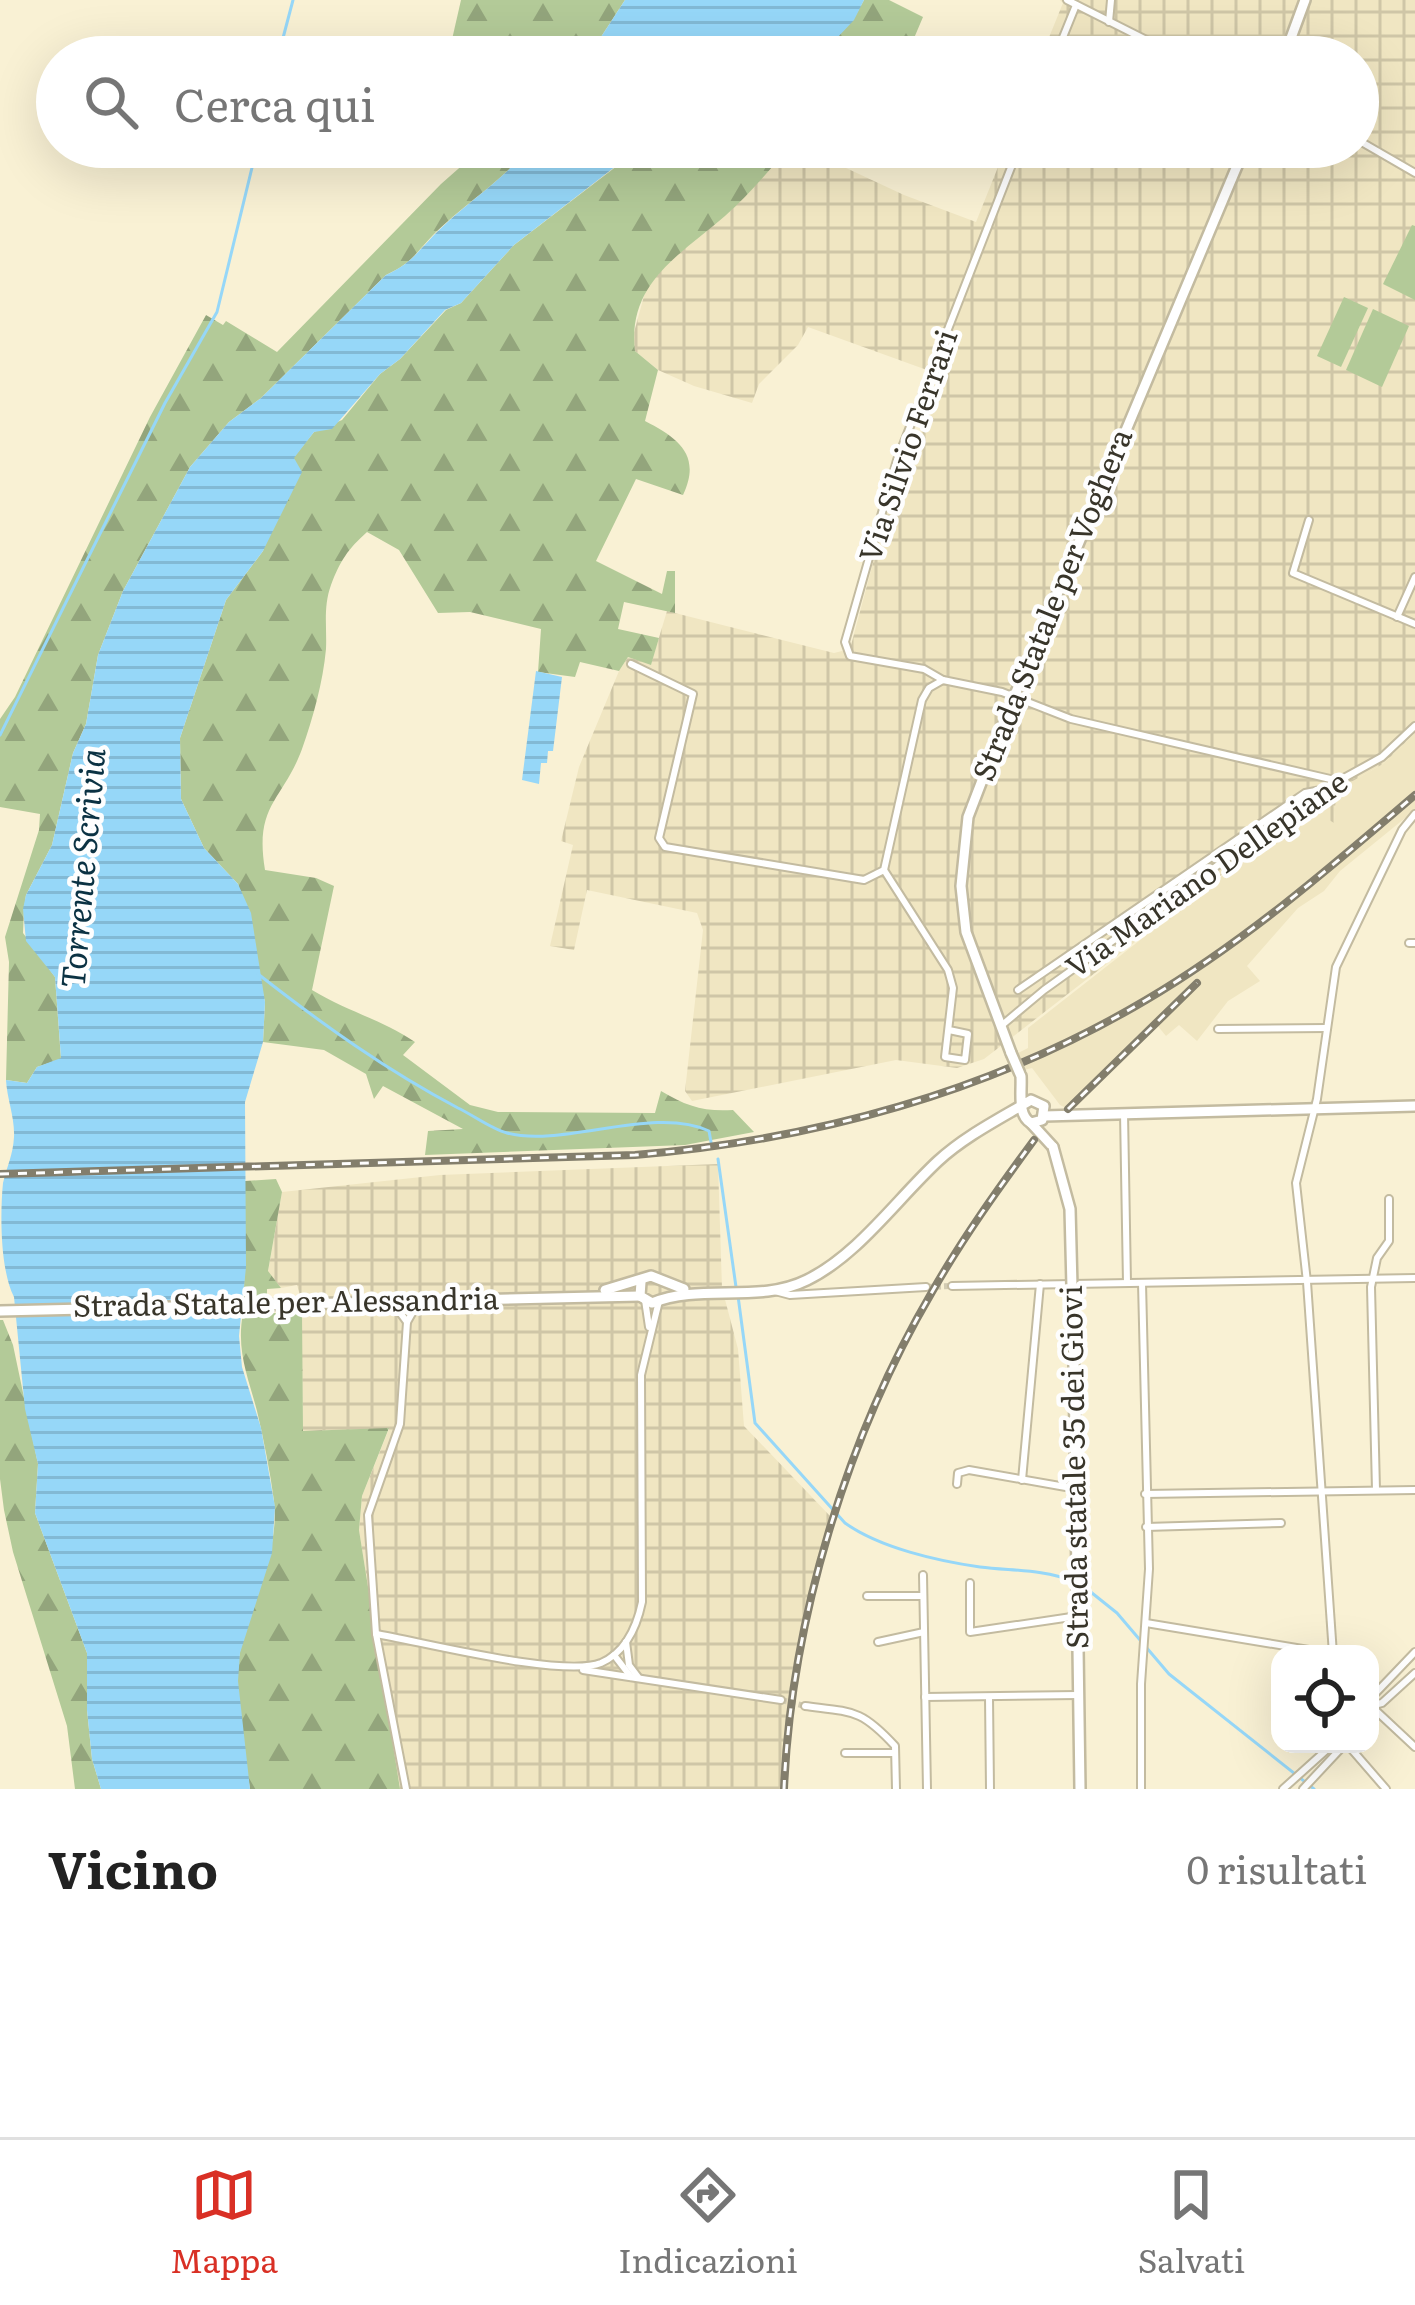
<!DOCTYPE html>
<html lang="it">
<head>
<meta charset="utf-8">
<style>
  :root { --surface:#fff; --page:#f6f6f6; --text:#222; --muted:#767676; --line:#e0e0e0; --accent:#d93025 }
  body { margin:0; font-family:Literata,serif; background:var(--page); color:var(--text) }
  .controls { position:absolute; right:36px; bottom:36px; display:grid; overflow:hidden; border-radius:24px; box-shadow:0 12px 48px #0002 }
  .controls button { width:108px; height:108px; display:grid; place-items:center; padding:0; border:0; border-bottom:3px solid var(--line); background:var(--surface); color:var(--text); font:60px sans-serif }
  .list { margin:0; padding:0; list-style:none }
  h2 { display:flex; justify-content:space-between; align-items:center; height:156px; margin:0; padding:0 48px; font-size:51px }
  h2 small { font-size:39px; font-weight:400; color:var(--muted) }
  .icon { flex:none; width:66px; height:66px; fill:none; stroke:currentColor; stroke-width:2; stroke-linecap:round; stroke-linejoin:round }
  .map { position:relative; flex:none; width:1415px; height:1789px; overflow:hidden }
  .search { position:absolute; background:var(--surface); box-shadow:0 12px 48px #0002; left:36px; right:36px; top:36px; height:132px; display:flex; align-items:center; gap:30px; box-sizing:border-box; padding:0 42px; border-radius:66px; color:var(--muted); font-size:45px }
  .sheet { height:348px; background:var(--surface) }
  nav { display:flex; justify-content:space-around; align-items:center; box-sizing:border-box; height:168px; border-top:3px solid var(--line); background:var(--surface); font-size:33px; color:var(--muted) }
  nav a { display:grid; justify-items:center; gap:6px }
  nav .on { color:var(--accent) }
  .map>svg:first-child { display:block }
</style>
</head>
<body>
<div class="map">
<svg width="1415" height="1789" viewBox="0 0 1415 1789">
  <defs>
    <pattern id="industrial-grid" width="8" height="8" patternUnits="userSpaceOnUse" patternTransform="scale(3)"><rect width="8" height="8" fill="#f0e6c2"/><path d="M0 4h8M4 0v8" fill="none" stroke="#cfc6a7"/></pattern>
    <pattern id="forest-firs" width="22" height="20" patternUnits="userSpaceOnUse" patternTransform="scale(3)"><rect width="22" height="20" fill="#b3ca98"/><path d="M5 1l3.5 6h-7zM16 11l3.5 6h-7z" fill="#93a57c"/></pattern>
    <pattern id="water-rules" width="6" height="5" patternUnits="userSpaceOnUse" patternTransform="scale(3)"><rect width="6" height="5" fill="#96d7f8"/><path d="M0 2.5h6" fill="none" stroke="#82b9d5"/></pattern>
  </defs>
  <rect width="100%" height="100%" fill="#f9f1d4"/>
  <polygon fill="#f0e6c2" points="1415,733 1415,810 1340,871 1324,891 1298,908 1247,966 1260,981 1228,1001 1197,1041 1179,1025 1166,1036 1157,1025 1072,1111 1060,1105 1032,1068 1024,1070 1016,1054 1028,1048 1028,1028 1328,793 1334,822 1336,796 1344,786 1383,764"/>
  <g fill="url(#industrial-grid)">
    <polygon points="1060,0 1415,0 1415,733 1383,764 1344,786 1336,797 1334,823 1326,818 1327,793 984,1059 957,1068 896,1060 692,1101 685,1091 703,930 697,913 587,890 574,950 550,946 573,845 561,841 579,767 619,671 628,657 651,664 667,611 834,653 850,649 897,473 921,433 925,407 938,374 808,327 798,345 759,384 752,403 694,386 658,370 635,351 633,336 647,285 669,261 728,213 790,147 801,147 904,195 976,222 1006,147 1358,147 1358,57 1041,57 1063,3"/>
    <polygon points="718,1164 722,1288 738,1349 744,1426 830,1516 793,1667 780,1789 400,1789 359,1530 362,1496 389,1429 303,1431 301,1299 297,1285 281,1288 268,1272 282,1192 440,1175"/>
  </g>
  <g fill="url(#forest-firs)">
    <polygon points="461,0 625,0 588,57 448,57"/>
    <polygon points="864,0 889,0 923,17 906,57 819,57 853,20"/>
    <path d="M483 147H530C502 181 467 202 436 232 415 253 414 262 386 275L261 398 229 422 190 467 123 591 98 655 86 724 73 753 52 845 26 895 24 909 23 933 55 977 61 1059 37 1067 27 1083 6 1080 9 962 5 937 39 830 40 814 0 807V719L15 697 150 417 206 315 223 325 226 321 277 352 441 184Z"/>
    <path d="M651 147H790C769 170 748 196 725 216 680 255 627 283 635 351L658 370 645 421C678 438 702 455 683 495L636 479 596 561 662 594 667 571H675V613L624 602 618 629 659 638 651 665 628 657 619 671 580 662 575 677 538 672 541 629 470 612 438 613 399 550 367 532C348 549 340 561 331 585 323 607 327 627 326 649 323 682 313 718 302 749 283 801 254 804 265 870L316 878 334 886 312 990C348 1012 381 1019 415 1042L403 1055 470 1105 498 1112 655 1113 661 1091C686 1106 704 1112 733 1110L754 1132 685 1145 425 1155 428 1131 463 1129 383 1086 374 1099 366 1074 324 1050 263 1042 265 1002 238 884 204 848 181 799 180 738 226 600 263 551 293 458 314 432 342 420 380 374 400 359 446 310 461 303 514 245 626 159Z"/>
    <polygon points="276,1179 282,1192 268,1271 281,1288 267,1289 267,1299 244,1299 245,1181"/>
    <path d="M243 1313H302L303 1431 389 1428 362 1496 359 1530 400 1789H250C244 1749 233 1692 240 1652 249 1600 280 1555 274 1501 270 1471 264 1441 257 1411 248 1376 236 1351 243 1313Z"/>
    <polygon points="0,1320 3,1320 13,1345 38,1464 35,1513 87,1653 87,1710 92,1759 101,1789 75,1789 67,1726 13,1552 4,1510 0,1479"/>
  </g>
  <g fill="#b3ca98">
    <polygon points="1412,225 1415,226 1415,300 1383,284"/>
    <polygon points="1344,297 1368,308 1341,367 1317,356"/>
    <polygon points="1373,309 1409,326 1382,387 1346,370"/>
  </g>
  <g fill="url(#water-rules)">
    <polygon points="625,0 864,0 854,20 819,57 588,57"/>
    <path d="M530 147H651L625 159 514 245 461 303 445 310 400 359 380 374 332 429 314 432 294 458 302 472 263 551 226 600 180 738 181 799 204 848 238 884 251 913 265 1002 263 1042 245 1102 246 1267 239 1336 242 1367 261 1428 275 1507 272 1553 240 1653 238 1681 250 1789H101L92 1759 87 1710V1653L35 1513 38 1464 25 1409 14 1297C0 1270 0 1213 3 1183 7 1166 13 1155 14 1137 15 1118 7 1099 6 1080L27 1083 37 1067 61 1058 55 977 26 941 23 909 26 895 52 845 73 753 86 724 98 655 123 591 190 467 229 422 261 398 386 275C412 263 417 252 437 232 467 202 502 181 530 147Z"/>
    <polygon points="536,671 562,677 553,751 548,751 547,763 541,763 539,784 522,780"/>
  </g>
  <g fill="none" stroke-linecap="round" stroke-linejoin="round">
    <g stroke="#96d7f8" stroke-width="3">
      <polyline points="278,57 293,0"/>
      <polyline points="0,735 165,403 217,312 257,147"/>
      <path d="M258 974C322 1024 386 1070 458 1108 473 1115 491 1129 507 1133 563 1148 654 1105 709 1131L711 1142"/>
      <polyline points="718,1159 736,1287"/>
      <path d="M738 1296 755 1423 845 1523C880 1548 938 1561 980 1567 1011 1571 1043 1569 1073 1581"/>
      <polyline points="1082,1585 1117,1613 1169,1674 1314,1789"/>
    </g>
    <g stroke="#d2cbb2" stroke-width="6" stroke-dasharray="6 3" stroke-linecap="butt">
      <polyline points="926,1287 952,1286"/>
      <polyline points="781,1700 805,1706"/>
    </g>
    <defs>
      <g id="minor">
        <polyline points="1067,0 1180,57"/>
        <polyline points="1109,22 1111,0"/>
        <polyline points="1055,57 1076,5"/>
        <polyline points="1358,140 1415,173"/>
        <polyline points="1309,520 1293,573 1415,624"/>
        <polyline points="1397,617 1415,577"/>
        <polyline points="631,664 693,694 659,838 665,847 864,880 884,870 922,700 929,688 943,680 1002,692 1071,719 1339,781"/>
        <polyline points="943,680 924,669 850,656 845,642 897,460 1019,147"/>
        <polyline points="884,870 948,970 953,988 945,1057 965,1060 968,1034 949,1030"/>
        <polyline points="1409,943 1415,943"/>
        <polyline points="1018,990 1305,793 1321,790"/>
        <polyline points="1001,1026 1044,990 1324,789 1382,757 1415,726"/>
        <polyline points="1218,1029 1327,1028"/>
        <polyline points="1124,1113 1127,1283"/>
        <polyline points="952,1286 1415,1278"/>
        <polyline points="775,1291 790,1295 926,1287"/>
        <polyline points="645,1300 649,1327"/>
        <polyline points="392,1302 407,1322"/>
        <polyline points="1022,1480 1040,1284"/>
        <polyline points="957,1484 958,1473 969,1470 1077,1489"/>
        <polyline points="1376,1490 1371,1287 1377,1258 1389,1241 1389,1199"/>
        <polyline points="1145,1494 1415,1490"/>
        <polyline points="1146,1527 1281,1523"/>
        <polyline points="923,1575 927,1789"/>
        <polyline points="970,1583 970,1632 1078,1616"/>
        <polyline points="867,1596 923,1596"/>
        <polyline points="1146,1623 1333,1654 1307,1282 1296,1183 1317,1099 1336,967 1402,830 1415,814"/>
        <path d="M376 1634C423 1642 563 1678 601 1663 626 1652 637 1626 642 1602L641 1375 659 1301"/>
        <polyline points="626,1642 629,1665 638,1677"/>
        <polyline points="878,1642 924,1632"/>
        <polyline points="614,1655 631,1677"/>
        <polyline points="583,1670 781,1700"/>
        <polyline points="925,1697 1078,1695"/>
        <polyline points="989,1697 990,1789"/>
        <polyline points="1370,1699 1415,1652"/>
        <path d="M805 1706C853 1712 861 1709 895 1746L896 1789"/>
        <polyline points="1370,1706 1382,1703 1415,1673"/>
        <polyline points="1371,1706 1415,1747"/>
        <polyline points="1347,1744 1386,1789"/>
        <polyline points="845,1753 895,1753"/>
        <polyline points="406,1789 376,1634 368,1515 400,1424 407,1322 419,1301"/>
        <polyline points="1141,1789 1141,1684 1149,1569 1142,1283"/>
        <polyline points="1283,1789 1333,1744"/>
        <polyline points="1303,1789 1345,1744"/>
      </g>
      <polyline id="tertiary" points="1044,1116 1415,1106"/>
      <g id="secondary">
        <polyline points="1284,57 1305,0"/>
        <polyline points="1011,1053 966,932 961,886 968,817 1014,697 1245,147"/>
        <polyline points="1031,1123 1053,1147"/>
        <path d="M641 1282 640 1296 652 1303C701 1283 759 1304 807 1280 858 1255 897 1199 938 1161 965 1136 1001 1118 1031 1100L1044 1106 1042 1120 1031 1123C1017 1115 1022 1092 1021 1076"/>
        <polyline points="605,1290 651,1276 684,1289"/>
        <polyline points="0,1311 640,1296"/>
        <polyline points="1074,1365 1080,1789"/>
      </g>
    </defs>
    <use href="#minor" stroke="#c3bba0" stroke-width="10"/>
    <use href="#tertiary" stroke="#c3bba0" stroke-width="14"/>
    <use href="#secondary" stroke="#c3bba0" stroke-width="14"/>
    <use href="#minor" stroke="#fff" stroke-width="6"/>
    <use href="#tertiary" stroke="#fff" stroke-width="9"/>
    <use href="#secondary" stroke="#fff" stroke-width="9"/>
    <defs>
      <g id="rail">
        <polyline points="1068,1109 1197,983"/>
        <path d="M0 1174 635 1155C814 1140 991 1092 1146 1000 1243 943 1330 868 1415 795"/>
        <path d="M784 1789C791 1621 847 1437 932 1292 962 1239 998 1189 1034 1140"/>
      </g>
    </defs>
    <use href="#rail" stroke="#837e6c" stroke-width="8"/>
    <use href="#rail" stroke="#fefefe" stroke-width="3" stroke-dasharray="9" stroke-linecap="butt"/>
    <defs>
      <g id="secondary-bridge">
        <polyline points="1011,1053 1020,1074"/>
        <polyline points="1053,1147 1070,1209 1074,1365"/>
      </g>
    </defs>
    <use href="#secondary-bridge" stroke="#c3bba0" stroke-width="14" stroke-linecap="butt"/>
    <use href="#secondary-bridge" stroke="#fff" stroke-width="9"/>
  </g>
  <g text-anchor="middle" stroke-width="9" stroke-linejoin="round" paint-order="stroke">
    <g font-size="30" fill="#38352a" stroke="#fefefe">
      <text transform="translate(909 446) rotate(-71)" y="10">Via Silvio Ferrari</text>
      <text transform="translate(1053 605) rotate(-68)" y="10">Strada Statale per Voghera</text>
      <text transform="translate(1207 875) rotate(-35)" y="10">Via Mariano Dellepiane</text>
      <text transform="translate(286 1303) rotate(-1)" y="10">Strada Statale per Alessandria</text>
      <text transform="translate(1075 1467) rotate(-91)" y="10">Strada statale 35 dei Giovi</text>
    </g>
    <g font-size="33" font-style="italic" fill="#0b3243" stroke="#fefefe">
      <text transform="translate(83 868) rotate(-85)" y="12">Torrente Scrivia</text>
    </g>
  </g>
</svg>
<div class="controls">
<button><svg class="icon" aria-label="locate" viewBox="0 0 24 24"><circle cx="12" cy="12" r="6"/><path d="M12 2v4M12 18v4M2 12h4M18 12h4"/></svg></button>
</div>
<div class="search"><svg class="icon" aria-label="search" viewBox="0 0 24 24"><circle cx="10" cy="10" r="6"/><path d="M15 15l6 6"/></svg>Cerca qui</div>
</div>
<section class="sheet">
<h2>Vicino<small>0 risultati</small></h2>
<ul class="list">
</ul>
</section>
<nav>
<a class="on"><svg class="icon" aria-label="map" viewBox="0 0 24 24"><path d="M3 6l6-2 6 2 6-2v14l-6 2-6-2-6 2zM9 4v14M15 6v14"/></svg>Mappa</a>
<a><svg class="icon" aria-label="directions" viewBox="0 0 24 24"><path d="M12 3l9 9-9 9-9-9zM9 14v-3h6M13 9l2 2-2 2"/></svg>Indicazioni</a>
<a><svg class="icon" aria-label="saved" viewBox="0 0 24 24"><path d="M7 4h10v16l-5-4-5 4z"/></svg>Salvati</a>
</nav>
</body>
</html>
